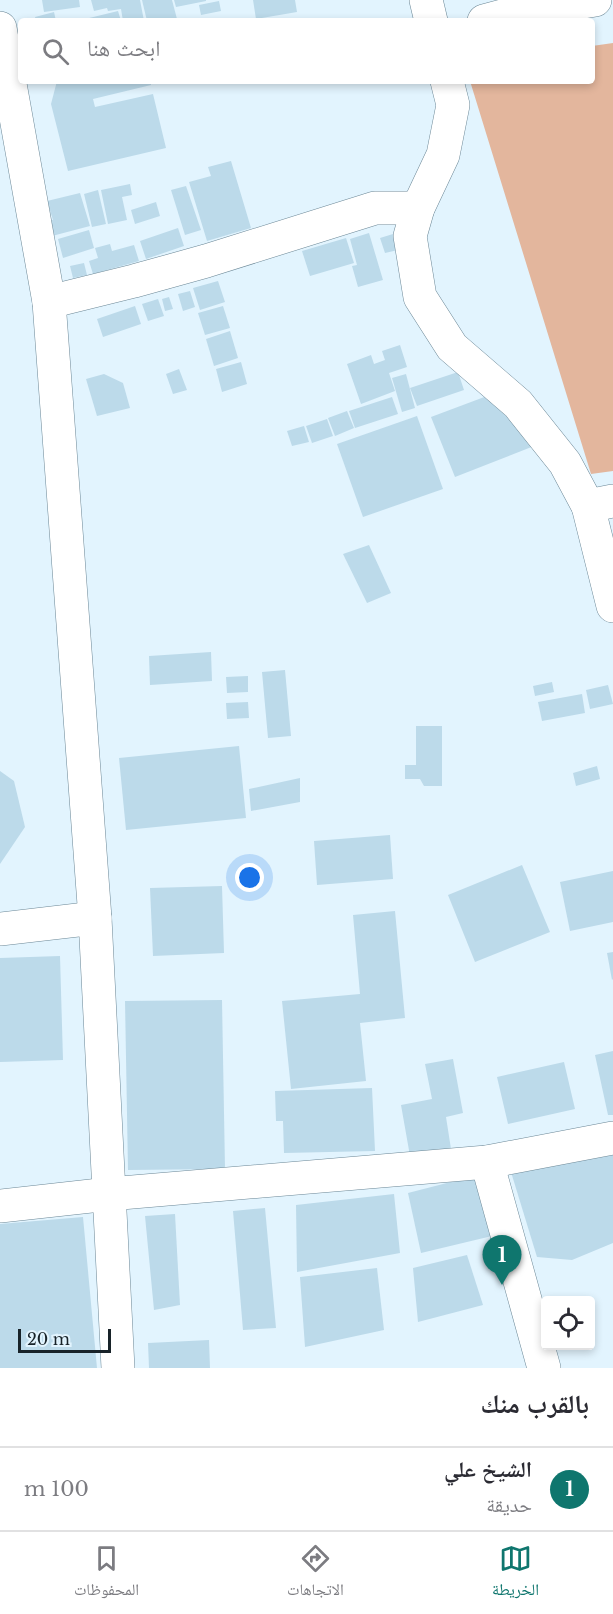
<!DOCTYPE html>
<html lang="ar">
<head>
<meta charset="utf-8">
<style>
  :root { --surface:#fff; --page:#f2f2f3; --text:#2b2b33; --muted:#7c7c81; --line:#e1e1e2; --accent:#0f766e }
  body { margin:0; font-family:"Libre Baskerville","Noto Naskh Arabic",serif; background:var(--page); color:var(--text); direction:rtl }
  .controls { position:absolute; right:18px; bottom:18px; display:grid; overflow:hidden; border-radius:6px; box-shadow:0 3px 9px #0003 }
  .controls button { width:54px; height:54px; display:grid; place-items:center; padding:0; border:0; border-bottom:2px solid var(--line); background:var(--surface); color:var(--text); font:30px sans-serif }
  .scale { position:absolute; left:18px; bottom:15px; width:93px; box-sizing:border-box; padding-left:6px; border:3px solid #182329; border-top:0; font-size:16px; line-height:21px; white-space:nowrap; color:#182329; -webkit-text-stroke:4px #e2f4fe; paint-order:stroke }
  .you { position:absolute; left:250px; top:878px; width:21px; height:21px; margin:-15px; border:4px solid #fff; border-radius:50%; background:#1a73e8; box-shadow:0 0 0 9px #1a73e833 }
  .badge { display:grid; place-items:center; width:39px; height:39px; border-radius:50%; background:var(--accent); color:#fff; font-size:20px; font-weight:700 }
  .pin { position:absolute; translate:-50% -50px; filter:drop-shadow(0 2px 3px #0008) }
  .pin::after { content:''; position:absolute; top:32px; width:21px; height:18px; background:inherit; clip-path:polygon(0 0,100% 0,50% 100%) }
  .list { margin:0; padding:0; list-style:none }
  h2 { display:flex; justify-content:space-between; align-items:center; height:78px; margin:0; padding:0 24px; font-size:26px }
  h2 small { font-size:20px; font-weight:400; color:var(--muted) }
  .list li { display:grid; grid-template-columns:39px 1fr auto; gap:18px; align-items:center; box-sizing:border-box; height:84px; padding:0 24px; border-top:2px solid var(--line) }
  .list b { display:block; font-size:22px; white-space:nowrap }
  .list p { margin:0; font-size:20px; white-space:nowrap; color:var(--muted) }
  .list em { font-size:20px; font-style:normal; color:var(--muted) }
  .icon { flex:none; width:33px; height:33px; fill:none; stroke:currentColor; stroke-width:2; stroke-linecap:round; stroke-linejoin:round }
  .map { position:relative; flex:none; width:613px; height:1368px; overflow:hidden; direction:ltr }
  .search { position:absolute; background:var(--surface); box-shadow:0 3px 9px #0003; left:18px; right:18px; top:18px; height:66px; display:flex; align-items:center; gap:15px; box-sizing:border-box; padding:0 21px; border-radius:6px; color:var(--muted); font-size:22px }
  .sheet { height:162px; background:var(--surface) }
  nav { display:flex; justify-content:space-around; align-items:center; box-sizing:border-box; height:84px; border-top:2px solid var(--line); background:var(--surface); font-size:16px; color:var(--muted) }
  nav a { display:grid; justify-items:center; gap:3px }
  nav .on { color:var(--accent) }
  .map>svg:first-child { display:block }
</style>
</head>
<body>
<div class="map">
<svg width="613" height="1368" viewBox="0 0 613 1368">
  <rect width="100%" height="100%" fill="#e2f4fe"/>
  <polygon fill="#e3b69d" points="613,43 613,471 591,474 470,81 592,81 592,46"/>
  <g fill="#bcdaea">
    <polygon points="42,0 79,0 80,7 44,12"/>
    <polygon points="91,0 140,0 144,21 123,21 121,9 108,11 107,8 94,11"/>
    <polygon points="142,0 172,0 177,19 147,21"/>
    <polygon points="174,0 206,0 206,1 176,7"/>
    <polygon points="253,0 295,0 297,12 256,19"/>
    <polygon points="219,1 221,11 201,15 199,5"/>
    <polygon points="118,11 121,21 81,21 81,20"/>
    <polygon points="54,12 56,21 36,21 35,17"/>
    <polygon points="57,81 151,81 151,85 93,99 95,107 153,94 166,148 68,171 51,104"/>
    <polygon points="231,161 251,228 207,241 189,182 211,176 208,167"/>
    <polygon points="130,184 132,195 122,197 127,220 108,224 101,190"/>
    <polygon points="186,186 201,230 185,235 171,190"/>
    <polygon points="98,190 106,224 92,227 84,194"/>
    <polygon points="80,193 90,226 52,236 48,221 53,220 47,201"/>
    <polygon points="156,202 160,216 135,224 131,210"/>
    <polygon points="178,228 184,246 146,259 140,241"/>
    <polygon points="89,230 94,248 63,258 58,239"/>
    <polygon points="369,233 383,280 358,287 352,266 357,265 350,239"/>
    <polygon points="393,234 398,250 385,253 380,238"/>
    <polygon points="346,238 354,263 310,276 302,251"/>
    <polygon points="110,244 112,251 134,245 139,261 93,274 89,261 98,258 95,248"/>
    <polygon points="84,263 87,275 73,278 70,266"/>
    <polygon points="218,281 225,302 200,310 193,288"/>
    <polygon points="190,291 195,307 183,311 178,294"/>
    <polygon points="169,297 173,309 165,311 162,299"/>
    <polygon points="158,299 164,316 148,321 142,304"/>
    <polygon points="135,306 141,324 103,337 97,319"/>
    <polygon points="223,306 230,328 205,335 198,313"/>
    <polygon points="230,331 238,358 214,366 206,339"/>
    <polygon points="400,345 407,367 389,373 395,391 361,404 347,364 371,355 374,364 385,360 382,351"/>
    <polygon points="241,362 247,384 222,392 216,369"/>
    <polygon points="179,369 187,390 173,394 166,374"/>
    <polygon points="458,372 464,390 417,406 410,388"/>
    <polygon points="104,374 123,383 130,408 97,416 86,379"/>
    <polygon points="406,374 415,408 402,412 392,378"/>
    <polygon points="487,396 534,446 455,477 431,417"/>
    <polygon points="392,397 398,414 355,428 349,411"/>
    <polygon points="347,411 354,428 335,436 328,418"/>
    <polygon points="417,416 443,489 363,517 337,444"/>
    <polygon points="327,419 333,436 312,443 306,426"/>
    <polygon points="304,426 309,442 292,446 287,431"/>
    <polygon points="369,545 391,593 367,603 343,554"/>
    <polygon points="211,652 212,681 150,685 149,656"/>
    <polygon points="285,670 291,736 268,738 262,672"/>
    <polygon points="248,676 248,692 227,693 226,677"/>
    <polygon points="552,682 554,692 535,696 533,686"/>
    <polygon points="608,685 613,704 590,709 586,690"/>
    <polygon points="582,694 585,713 542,721 538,702"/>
    <polygon points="248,702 249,718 227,719 226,703"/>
    <polygon points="416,726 442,726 442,786 424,786 420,779 405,779 405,765 416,765"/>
    <polygon points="239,746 246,818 126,830 119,758"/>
    <polygon points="597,766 600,779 576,786 573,773"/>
    <polygon points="0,771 14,781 25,827 0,864"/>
    <polygon points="300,778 300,802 251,811 249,789"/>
    <polygon points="390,835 393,879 317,885 314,841"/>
    <polygon points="522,865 550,932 475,962 448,895"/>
    <polygon points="613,871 613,922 570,931 560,882"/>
    <polygon points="222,886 224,953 153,956 150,888"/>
    <polygon points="395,911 405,1018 360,1023 366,1081 291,1089 282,1001 360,994 353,915"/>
    <polygon points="613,952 613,979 612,980 607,953"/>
    <polygon points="60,956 63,1060 0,1062 0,958"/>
    <polygon points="222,1000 225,1169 128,1170 125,1001"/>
    <polygon points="613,1051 613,1115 608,1115 595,1055"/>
    <polygon points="453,1059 463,1113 446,1117 451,1149 410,1156 401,1105 432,1099 425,1064"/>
    <polygon points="564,1062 575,1109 508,1124 497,1077"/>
    <polygon points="372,1088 375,1151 284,1153 283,1121 276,1121 275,1091"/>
    <polygon points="613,1155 613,1243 572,1260 537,1257 511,1172"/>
    <polygon points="474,1176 492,1236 421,1253 408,1193"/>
    <polygon points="394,1194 400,1253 297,1272 296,1205"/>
    <polygon points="265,1208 276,1328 243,1330 233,1211"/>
    <polygon points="175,1214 180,1305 154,1310 145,1216"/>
    <polygon points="83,1217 97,1368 0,1368 0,1224"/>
    <polygon points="467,1255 483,1305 418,1322 413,1268"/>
    <polygon points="377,1268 384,1330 305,1347 300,1277"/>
    <polygon points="209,1340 210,1368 149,1368 148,1343"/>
  </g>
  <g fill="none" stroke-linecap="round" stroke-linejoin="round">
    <defs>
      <g id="minor">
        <polyline points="426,0 431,21"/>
        <polyline points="484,21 506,15 595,0"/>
        <polyline points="0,28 49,302 95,918 118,1368"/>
        <polyline points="447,81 453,105 443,155 418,208 410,236 420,297 452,347 518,404 565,463 588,506"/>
        <polyline points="49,302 134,281 206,261 375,208 418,208"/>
        <polyline points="613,501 588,506 613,606"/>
        <polyline points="0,929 95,918"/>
        <polyline points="487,1162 544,1368"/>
        <polyline points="0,1206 109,1194 487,1162 613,1138"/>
      </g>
    </defs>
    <use href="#minor" stroke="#6b8796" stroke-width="34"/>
    <use href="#minor" stroke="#fff" stroke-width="33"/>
  </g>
</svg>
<div class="controls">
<button><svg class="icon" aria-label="locate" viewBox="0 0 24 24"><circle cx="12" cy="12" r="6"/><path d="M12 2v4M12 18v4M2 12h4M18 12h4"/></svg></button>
</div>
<div class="scale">20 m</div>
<div class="you"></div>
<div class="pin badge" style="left:502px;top:1285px">1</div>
<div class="search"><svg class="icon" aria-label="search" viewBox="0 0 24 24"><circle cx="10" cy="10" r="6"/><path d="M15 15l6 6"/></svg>ابحث هنا</div>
</div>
<section class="sheet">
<h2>بالقرب منك<small></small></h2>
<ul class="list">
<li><span class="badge">1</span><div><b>الشيخ علي</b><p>حديقة</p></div><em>100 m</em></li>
</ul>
</section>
<nav>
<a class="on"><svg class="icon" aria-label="map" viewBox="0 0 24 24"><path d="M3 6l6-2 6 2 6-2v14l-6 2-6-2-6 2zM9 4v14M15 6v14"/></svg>الخريطة</a>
<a><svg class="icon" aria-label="directions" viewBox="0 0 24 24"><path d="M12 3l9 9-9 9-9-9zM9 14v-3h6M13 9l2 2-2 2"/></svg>الاتجاهات</a>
<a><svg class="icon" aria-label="saved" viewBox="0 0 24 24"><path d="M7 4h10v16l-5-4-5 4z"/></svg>المحفوظات</a>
</nav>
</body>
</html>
